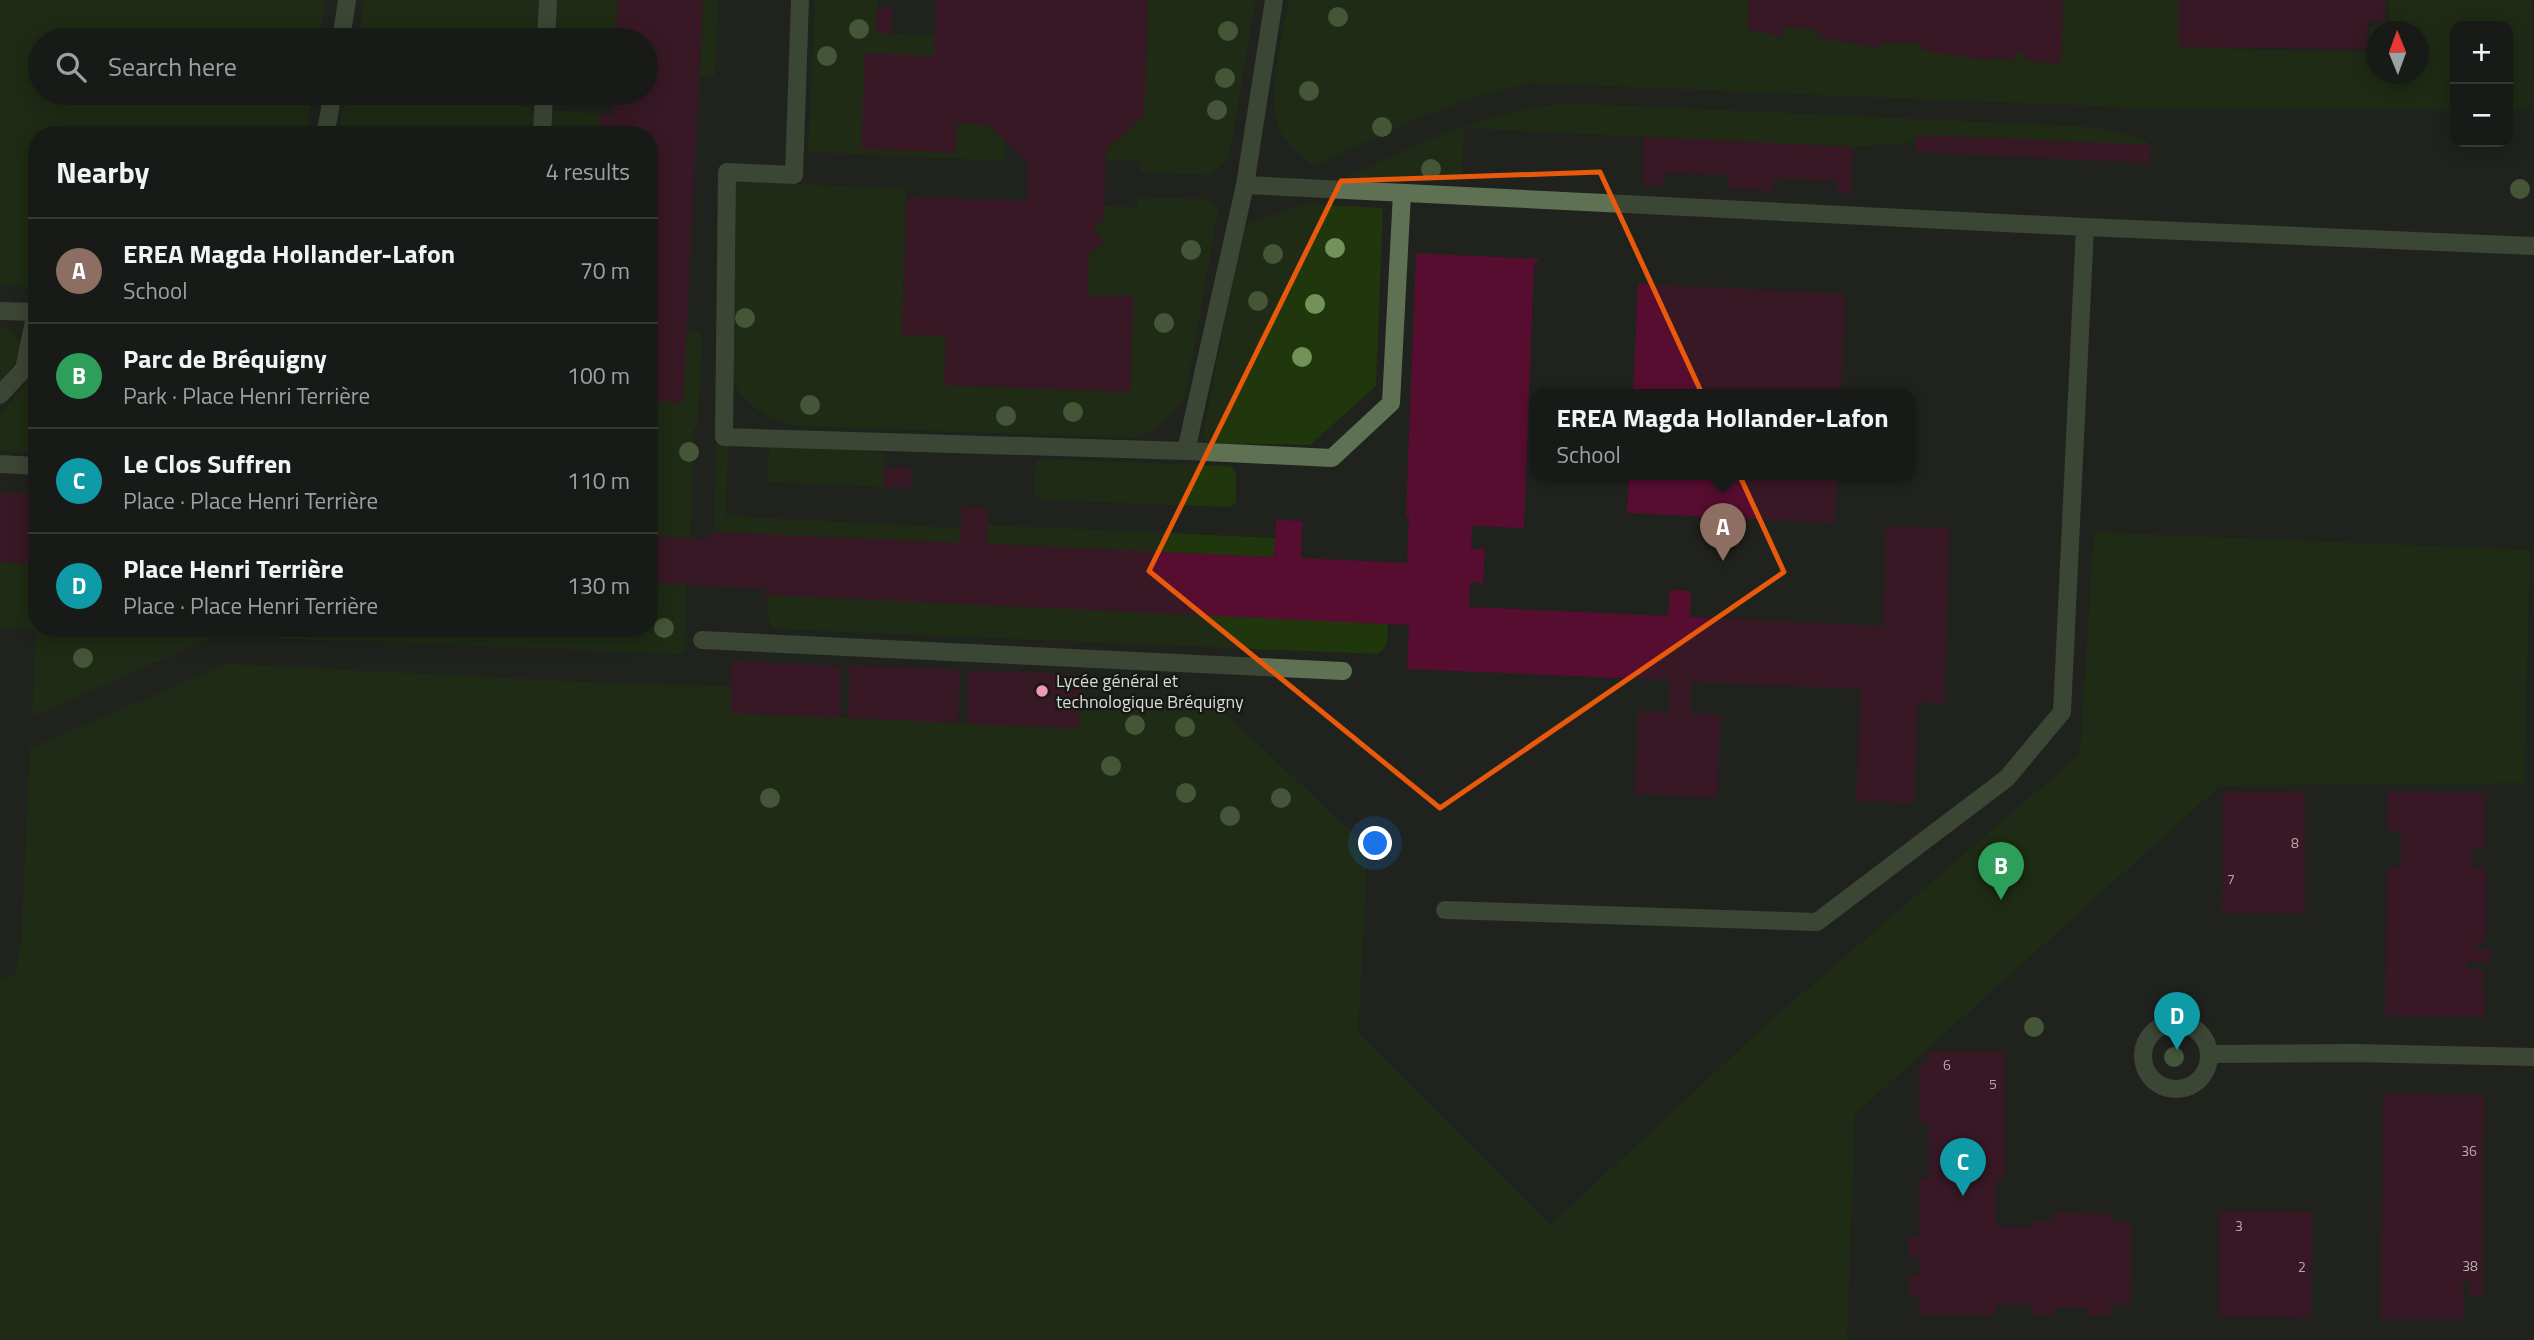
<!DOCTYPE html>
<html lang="en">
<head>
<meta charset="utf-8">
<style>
  :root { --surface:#171a16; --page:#242723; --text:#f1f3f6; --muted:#9ea1a1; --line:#363835; --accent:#ef9ab8 }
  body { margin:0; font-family:"Titillium Web",sans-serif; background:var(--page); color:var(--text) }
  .controls { position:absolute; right:21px; top:21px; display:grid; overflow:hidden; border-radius:14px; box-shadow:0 4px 18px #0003 }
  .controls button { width:63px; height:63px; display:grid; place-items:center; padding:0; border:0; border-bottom:2px solid var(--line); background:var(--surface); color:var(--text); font:35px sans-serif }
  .compass { position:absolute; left:2366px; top:21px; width:63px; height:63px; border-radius:50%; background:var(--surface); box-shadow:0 4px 18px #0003; rotate:359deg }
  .you { position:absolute; left:1376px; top:844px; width:24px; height:24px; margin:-18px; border:5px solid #fff; border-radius:50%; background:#1a73e8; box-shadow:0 0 0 10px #1a73e833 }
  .badge { display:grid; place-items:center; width:46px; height:46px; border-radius:50%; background:var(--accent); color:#fff; font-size:23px; font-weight:700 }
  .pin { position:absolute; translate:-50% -58px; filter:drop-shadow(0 2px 4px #0008) }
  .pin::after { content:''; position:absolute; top:37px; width:24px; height:21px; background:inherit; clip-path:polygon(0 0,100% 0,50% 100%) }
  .popup { position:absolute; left:1530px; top:389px; width:385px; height:91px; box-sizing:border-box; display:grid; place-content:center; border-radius:14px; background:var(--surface); filter:drop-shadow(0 2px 5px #0005); font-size:23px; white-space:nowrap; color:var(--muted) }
  .popup b { font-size:26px; color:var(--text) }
  .popup::after { content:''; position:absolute; left:50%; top:100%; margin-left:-14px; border:14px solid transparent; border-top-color:var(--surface) }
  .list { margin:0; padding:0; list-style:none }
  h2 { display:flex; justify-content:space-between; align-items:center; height:91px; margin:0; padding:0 28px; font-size:30px }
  h2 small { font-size:23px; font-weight:400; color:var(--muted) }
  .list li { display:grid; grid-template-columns:46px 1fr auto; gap:21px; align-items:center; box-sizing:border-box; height:105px; padding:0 28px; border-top:2px solid var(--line) }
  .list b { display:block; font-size:26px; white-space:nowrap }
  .list p { margin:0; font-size:23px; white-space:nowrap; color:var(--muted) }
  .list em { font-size:23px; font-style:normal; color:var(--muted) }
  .icon { flex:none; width:38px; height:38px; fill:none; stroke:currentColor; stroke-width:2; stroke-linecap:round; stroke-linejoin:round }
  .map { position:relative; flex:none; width:2534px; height:1340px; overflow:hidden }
  .search { position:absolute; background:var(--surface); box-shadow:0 4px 18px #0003; left:28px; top:28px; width:630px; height:77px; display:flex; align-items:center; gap:18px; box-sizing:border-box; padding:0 24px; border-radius:38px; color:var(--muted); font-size:26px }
  .panel { position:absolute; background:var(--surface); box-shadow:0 4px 18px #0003; left:28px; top:126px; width:630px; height:511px; border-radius:28px }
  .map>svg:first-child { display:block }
</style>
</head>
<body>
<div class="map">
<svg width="2534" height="1340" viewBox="0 0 2534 1340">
  <rect width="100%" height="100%" fill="#1f221d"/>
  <g fill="#20360d" fill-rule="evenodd">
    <polygon points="0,0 325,0 320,40 40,40 40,93 312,93 306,135 37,135 37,287 0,284"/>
    <polygon points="364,0 539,0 537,40 358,40"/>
    <polygon points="556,0 618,0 616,40 554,40"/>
    <polygon points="703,0 718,0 715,77 700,76"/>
    <polygon points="815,0 877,0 877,33 935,36 934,56 865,54 956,152 957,123 989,125 1005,140 1004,161 808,152"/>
    <path d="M1148 0H1256L1230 151C1226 163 1220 169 1208 175L1140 172V159L1105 161 1106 149 1144 116Z"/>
    <path d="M1289 0H1748V29L1781 36 1782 27 1818 30V37L1880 48V43H1921L1922 50 1989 61 1990 57 2012 61 2016 52 2026 54V60L2061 64 2063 0H2179L2180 47 2369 53 2371 25 2390 24 2389 0H2532L2530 109H2508V26H2455V109H2165L1531 83 1474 97 1411 121 1315 166C1301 157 1288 146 1280 131 1264 102 1284 33 1289 0ZM2376 32H2418V74H2376Z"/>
    <polygon points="358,99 519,104 531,108 535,116 534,135 339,135 342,111 348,101"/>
    <path d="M1565 103 2092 127 2141 138 2151 145 1917 135 1916 142 1853 147 1464 128 1462 179 1347 177C1417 142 1487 113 1565 103Z"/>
    <polygon points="559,110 600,114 599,135 551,135 553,111"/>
    <path d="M733 181 906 189 902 334 946 336 944 385 1130 392 1133 296 1088 295 1089 253 1103 241 1093 229 1104 218V206L1137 207 1138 197 1205 199 1217 208V214L1187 389C1177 415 1159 430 1133 438L799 426C765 420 741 405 729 371Z"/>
    <polygon points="1307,204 1383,208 1376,386 1310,445 1210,443 1205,441 1203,435 1242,231 1249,222"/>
    <polygon points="0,327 13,331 20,345 16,361 0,384"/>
    <polygon points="686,331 698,331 702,336 698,426 693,430 691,538 649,536 649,401 683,402"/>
    <polygon points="37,370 37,453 0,451 0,415"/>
    <polygon points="716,444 728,445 726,516 961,528 960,543 714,532"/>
    <polygon points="771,447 868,450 884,455 883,487 771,482 767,480 769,451"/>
    <polygon points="1044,459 1230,466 1236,473 1236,502 1229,507 1041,500 1034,494 1035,466 1037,461"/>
    <polygon points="987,525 1275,538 1274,557 987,544"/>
    <polygon points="2094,532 2530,550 2524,783 2220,786 1855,1114 1847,1340 0,1340 0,980 15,974 21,945 30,748 227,664 627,684 732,686 732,713 1078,728 1081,696 1215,703 1368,848 1358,1032 1550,1225 1777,1015 2080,754"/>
    <polygon points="0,562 37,564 37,628 649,628 649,584 687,585 684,654 215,636 32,717 36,630 0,628"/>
    <path d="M769 595 1388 623C1387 635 1390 648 1377 654L777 629C764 621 768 608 769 595Z"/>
  </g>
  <g fill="#570d30">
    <polygon points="618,0 703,0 683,403 649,401 649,135 599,135 600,114 613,115 614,93 646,93 646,40 616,40"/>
    <polygon points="936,0 1148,0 1144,116 1106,149 1104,218 1093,229 1104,241 1089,253 1088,295 1134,296 1130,392 944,385 946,336 902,335 907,197 1027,201 1028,163 989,125 957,123 956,153 861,149 865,53 934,56"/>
    <polygon points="1748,0 2063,0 2061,64 2025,60 2026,54 2016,52 2013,61 1990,57 1989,61 1921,50 1921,43 1880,43 1881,48 1818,37 1818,30 1782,27 1782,37 1748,29"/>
    <polygon points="2179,0 2385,0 2385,21 2367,21 2367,49 2179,47"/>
    <polygon points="877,8 892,8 891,34 876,33"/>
    <polygon points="1916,135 2151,145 2150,163 1915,152"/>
    <polygon points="1644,137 1853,147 1851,194 1838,193 1838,181 1774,178 1773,191 1728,188 1728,175 1663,173 1663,186 1642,185"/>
    <polygon points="1416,253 1538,259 1538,262 1534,262 1524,528 1472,526 1471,549 1485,549 1483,583 1470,582 1469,607 1668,616 1670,590 1691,591 1690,617 1883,626 1886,526 1950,528 1944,703 1918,702 1914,803 1856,801 1861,689 1692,682 1690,714 1721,714 1717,798 1635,794 1638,711 1669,713 1670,680 1407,669 1409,625 769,595 768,597 765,597 766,589 649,583 649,536 710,539 710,532 714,532 960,543 962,507 988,508 987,544 1274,557 1276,520 1302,521 1301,558 1407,563 1409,516 1406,516"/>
    <polygon points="1638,284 1846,294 1841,395 1633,395"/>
    <polygon points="884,467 911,468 911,488 883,487"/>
    <polygon points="1629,475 1837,475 1835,523 1627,513"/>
    <polygon points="0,492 37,494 37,564 0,562"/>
    <polygon points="732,661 841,666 839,718 731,713"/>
    <polygon points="850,665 960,670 958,723 848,718"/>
    <polygon points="968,670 1082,675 1079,728 967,724"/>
    <polygon points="2223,792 2305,792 2305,914 2222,913"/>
    <polygon points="2387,792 2486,793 2484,849 2473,848 2473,867 2486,867 2486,942 2477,942 2477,949 2490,949 2489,962 2467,962 2467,969 2483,969 2485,1017 2385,1016 2387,867 2401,867 2401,831 2387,831"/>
    <polygon points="1928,1052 2005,1052 2005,1179 1996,1180 1996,1226 2033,1227 2033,1221 2053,1221 2053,1213 2111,1214 2111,1222 2131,1222 2130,1305 2110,1305 2111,1316 2088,1316 2088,1308 2054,1308 2054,1316 2032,1315 2032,1305 1996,1305 1995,1315 1919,1315 1919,1295 1909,1295 1909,1275 1919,1275 1920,1257 1909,1257 1909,1236 1919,1236 1919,1179 1929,1179 1929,1122 1919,1122 1919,1063 1929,1063"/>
    <polygon points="2383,1094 2484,1095 2483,1295 2470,1296 2470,1281 2463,1281 2464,1319 2381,1319"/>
    <polygon points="2220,1211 2312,1212 2311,1318 2219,1317"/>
  </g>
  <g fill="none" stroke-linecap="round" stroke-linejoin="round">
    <g stroke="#5f7153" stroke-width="18">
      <polyline points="800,0 794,175 727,172 724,437 1186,451 1245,185 1274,0"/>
      <polyline points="341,40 347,0"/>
      <polyline points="546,40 548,0"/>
      <polyline points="325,135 333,93"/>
      <polyline points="542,135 544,93"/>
      <polyline points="1245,185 2085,227 2062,712 2007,778 1817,922 1445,910"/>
      <polyline points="2085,227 2534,246"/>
      <polyline points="0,311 37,312"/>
      <polyline points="0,395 24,369 36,312"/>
      <polyline points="1186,451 1332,458 1391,403 1402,193"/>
      <polyline points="0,464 37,466"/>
      <polyline points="702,640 1343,671"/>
      <circle cx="2176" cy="1056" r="33"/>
      <polyline points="2209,1054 2354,1053 2534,1057"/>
    </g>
  </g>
  <g fill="#72925a">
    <circle cx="1338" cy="17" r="10"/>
    <circle cx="859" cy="29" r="10"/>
    <circle cx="1228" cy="31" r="10"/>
    <circle cx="827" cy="56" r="10"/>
    <circle cx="1225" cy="78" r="10"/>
    <circle cx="1309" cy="91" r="10"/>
    <circle cx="1217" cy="110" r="10"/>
    <circle cx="1382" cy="127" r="10"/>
    <circle cx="1431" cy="169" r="10"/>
    <circle cx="2520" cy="189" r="10"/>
    <circle cx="1335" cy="248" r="10"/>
    <circle cx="1191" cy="250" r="10"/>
    <circle cx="1273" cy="254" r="10"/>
    <circle cx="1258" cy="301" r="10"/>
    <circle cx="1315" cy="304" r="10"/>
    <circle cx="745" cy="318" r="10"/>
    <circle cx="1164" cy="323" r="10"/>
    <circle cx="1302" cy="357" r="10"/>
    <circle cx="810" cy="405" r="10"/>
    <circle cx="1073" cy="412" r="10"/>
    <circle cx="1006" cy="416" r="10"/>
    <circle cx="689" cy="452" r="10"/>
    <circle cx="664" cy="628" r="10"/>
    <circle cx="83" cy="658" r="10"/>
    <circle cx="1135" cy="725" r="10"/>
    <circle cx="1185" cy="727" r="10"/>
    <circle cx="1111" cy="766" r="10"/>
    <circle cx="1186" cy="793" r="10"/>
    <circle cx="770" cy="798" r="10"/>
    <circle cx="1281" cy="798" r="10"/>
    <circle cx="1230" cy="816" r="10"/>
    <circle cx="2034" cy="1027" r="10"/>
    <circle cx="2174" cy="1057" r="10"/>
  </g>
  <path d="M0 0H2534V1340H0ZM1600 172 1784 572 1440 808 1149 571 1341 181Z" fill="#1f221d" fill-opacity=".55" fill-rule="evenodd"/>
  <path fill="none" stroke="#e8590c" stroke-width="5" stroke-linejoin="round" d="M1600 172 1784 572 1440 808 1149 571 1341 181Z"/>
  <circle fill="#ef9ab8" stroke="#161914" stroke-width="2.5" cx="1042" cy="691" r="7"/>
  <g text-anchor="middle" stroke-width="5" stroke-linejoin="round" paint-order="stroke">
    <g font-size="14" fill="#b8a8ae">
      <text x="2295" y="848">8</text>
      <text x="2231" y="884">7</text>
      <text x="1947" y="1070">6</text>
      <text x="1993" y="1089">5</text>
      <text x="2469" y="1156">36</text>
      <text x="2239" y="1231">3</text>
      <text x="2470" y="1271">38</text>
      <text x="2302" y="1272">2</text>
    </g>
    <g font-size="18" fill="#d9dbd8" stroke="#161914" text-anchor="start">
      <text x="1056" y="687">Lycée général et<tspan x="1056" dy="21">technologique Bréquigny</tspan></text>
    </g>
  </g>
</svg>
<div class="controls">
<button>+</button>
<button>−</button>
</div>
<svg class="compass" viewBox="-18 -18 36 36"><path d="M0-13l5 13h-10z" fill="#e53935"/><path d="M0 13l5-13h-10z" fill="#9ea1a1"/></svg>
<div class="you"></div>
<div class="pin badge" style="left:1723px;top:561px;background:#8d6e63">A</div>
<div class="popup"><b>EREA Magda Hollander-Lafon</b>School</div>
<div class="pin badge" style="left:2001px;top:900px;background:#2e9e5b">B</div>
<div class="pin badge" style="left:1963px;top:1196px;background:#0f9aa8">C</div>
<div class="pin badge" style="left:2177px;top:1050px;background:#0f9aa8">D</div>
<div class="search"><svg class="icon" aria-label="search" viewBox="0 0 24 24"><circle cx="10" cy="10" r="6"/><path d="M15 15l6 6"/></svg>Search here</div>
<section class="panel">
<h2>Nearby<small>4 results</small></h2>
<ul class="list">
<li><span class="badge" style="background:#8d6e63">A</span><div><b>EREA Magda Hollander-Lafon</b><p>School</p></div><em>70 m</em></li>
<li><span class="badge" style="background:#2e9e5b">B</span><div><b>Parc de Bréquigny</b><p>Park · Place Henri Terrière</p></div><em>100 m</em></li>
<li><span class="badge" style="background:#0f9aa8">C</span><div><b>Le Clos Suffren</b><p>Place · Place Henri Terrière</p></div><em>110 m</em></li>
<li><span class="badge" style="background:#0f9aa8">D</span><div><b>Place Henri Terrière</b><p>Place · Place Henri Terrière</p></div><em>130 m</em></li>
</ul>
</section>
</div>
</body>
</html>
